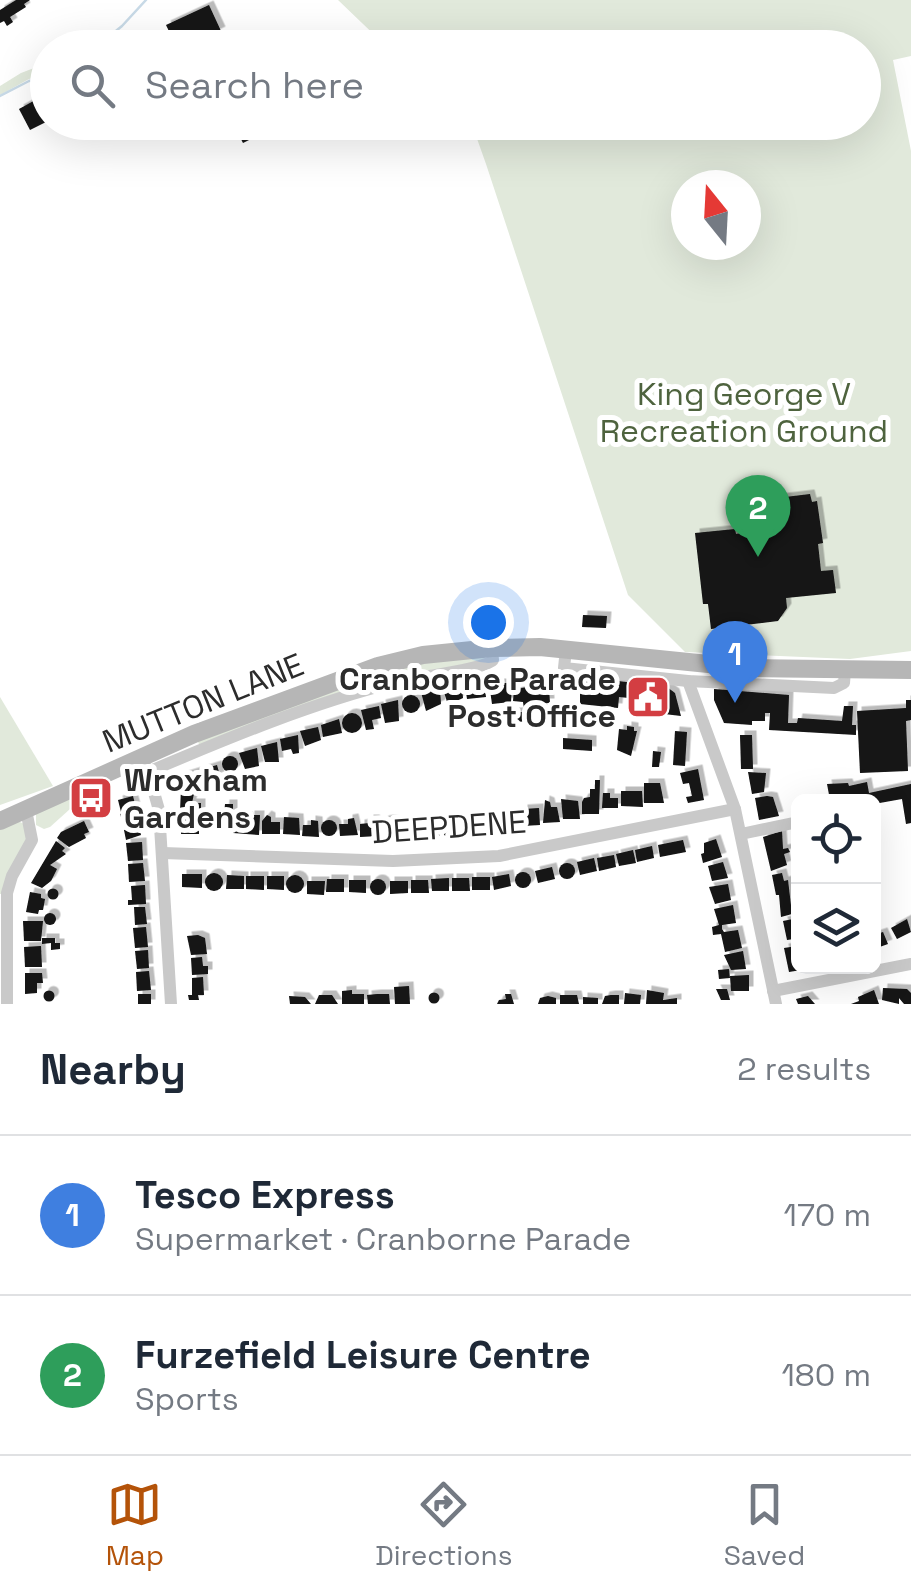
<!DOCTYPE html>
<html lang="en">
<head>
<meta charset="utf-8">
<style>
  :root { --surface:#fff; --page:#f2f2f3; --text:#1f2937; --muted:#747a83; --line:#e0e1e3; --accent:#b45309 }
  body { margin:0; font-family:"Space Grotesk",sans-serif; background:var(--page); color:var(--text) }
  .controls { position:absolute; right:30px; bottom:30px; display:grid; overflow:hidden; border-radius:15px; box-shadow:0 10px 40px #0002 }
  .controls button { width:90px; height:90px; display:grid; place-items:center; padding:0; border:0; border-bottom:2px solid var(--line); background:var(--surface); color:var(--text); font:50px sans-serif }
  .compass { position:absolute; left:671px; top:170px; width:90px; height:90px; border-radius:50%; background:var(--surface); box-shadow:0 10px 40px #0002; rotate:342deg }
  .you { position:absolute; left:488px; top:622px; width:35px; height:35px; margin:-25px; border:8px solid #fff; border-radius:50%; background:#1a73e8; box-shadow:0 0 0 15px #1a73e833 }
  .badge { display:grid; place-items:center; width:65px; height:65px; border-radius:50%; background:var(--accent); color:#fff; font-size:32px; font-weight:700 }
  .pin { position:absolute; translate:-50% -82px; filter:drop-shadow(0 2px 5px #0008) }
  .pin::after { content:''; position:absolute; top:52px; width:35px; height:30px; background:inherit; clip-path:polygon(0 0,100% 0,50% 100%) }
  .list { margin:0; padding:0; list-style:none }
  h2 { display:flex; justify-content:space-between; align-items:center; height:130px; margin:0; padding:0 40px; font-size:42px }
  h2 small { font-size:32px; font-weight:400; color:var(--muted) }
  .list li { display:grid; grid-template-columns:65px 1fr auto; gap:30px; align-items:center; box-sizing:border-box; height:160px; padding:0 40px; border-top:2px solid var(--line) }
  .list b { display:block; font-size:38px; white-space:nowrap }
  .list p { margin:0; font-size:32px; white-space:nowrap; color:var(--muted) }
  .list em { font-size:32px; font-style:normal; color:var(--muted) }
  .icon { flex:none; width:55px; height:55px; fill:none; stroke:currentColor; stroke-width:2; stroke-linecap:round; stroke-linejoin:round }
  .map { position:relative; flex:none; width:911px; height:1004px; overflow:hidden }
  .search { position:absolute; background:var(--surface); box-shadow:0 10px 40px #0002; left:30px; right:30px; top:30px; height:110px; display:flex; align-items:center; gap:25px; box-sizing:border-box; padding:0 35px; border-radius:55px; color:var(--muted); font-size:38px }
  .sheet { height:450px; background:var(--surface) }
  nav { display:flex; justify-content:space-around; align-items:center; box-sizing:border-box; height:140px; border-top:2px solid var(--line); background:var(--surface); font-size:28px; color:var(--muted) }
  nav a { display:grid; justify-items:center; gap:5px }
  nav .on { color:var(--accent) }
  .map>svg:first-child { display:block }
</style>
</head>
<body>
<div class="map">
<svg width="911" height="1004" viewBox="0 0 911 1004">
  <defs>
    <filter id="shadow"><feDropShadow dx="4.5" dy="-4.5" stdDeviation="0" flood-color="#0004"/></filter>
  </defs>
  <rect width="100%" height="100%" fill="#fff"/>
  <g fill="#e1e9db" fill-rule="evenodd">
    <path d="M338 0H911V56L893 60 911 151V651L850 659 685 652 628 595 486 164 475 133 464 123 864 122V48L387 47ZM686 185H746V245H686Z"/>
    <polygon points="47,63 47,76 29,79 0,95 0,86 21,73"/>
    <polygon points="486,656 481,663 423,671 200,747 197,739 392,667"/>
    <polygon points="0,697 53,786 0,805"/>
    <polygon points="70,798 70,809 50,827 44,829 36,825 36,813"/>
    <polygon points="18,821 24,824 27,837 3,894 0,894 0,828"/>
  </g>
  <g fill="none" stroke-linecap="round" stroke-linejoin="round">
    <g stroke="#c8dae7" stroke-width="2.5">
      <polyline points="95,48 122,26 146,0"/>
      <polyline points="0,96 29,81 48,77"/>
    </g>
  </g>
  <g fill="#131313" filter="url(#shadow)">
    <polygon points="16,0 30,0 24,4 26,7 10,17 13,22 7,26 4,21 0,23 0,10"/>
    <polygon points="209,5 221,31 186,48 177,48 166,25"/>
    <polygon points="48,93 48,121 30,130 19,109"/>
    <polygon points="150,122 185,122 157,136"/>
    <polygon points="204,122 225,122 193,138 189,130"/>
    <polygon points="230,122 250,122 257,136 243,143 236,129 231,129"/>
    <polygon points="810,494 812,502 817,501 823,543 818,544 821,571 833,570 836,593 786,598 787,608 778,621 711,629 708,604 703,604 695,533 735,529 736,534 741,533 739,514 751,509 761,511 764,531 769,530 772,525 769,499"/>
    <polygon points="583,615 607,616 606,628 582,627"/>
    <polygon points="569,675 667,687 675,693 681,716 639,711 639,699 619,697 618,708 580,704 580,693 567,692"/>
    <polygon points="484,683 486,697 467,699 465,686"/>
    <polygon points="489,683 512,683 511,702 492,704"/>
    <polygon points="462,686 463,698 448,705 443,689"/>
    <polygon points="530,686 549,688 550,703 543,703 543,713 526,715 526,722 513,721 514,712 524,712 524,709 523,702 513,701 514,690"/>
    <polygon points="440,689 441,704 426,711 421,692"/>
    <polygon points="714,689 789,695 788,723 797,723 798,718 842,721 844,706 853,706 852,725 856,725 856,735 769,730 770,713 765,713 765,721 752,721 752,725 724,723 714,700"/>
    <circle cx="411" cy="704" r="9"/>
    <polygon points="398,700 399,721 385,723 381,704"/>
    <polygon points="906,700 911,700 911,720 906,721 908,771 860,773 857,711 906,708"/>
    <polygon points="379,706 381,718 372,720 374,729 366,730 361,710"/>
    <circle cx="352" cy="723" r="10"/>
    <polygon points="339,719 342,733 323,737 321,725"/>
    <polygon points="627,726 634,727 634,731 637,731 631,756 617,750 619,729 627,730"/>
    <polygon points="318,727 321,740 305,746 300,731"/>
    <polygon points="675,731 687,732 685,766 673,765"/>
    <polygon points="298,735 299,753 293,754 291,749 282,751 280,739"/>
    <polygon points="740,735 752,735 753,769 741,769"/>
    <polygon points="563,738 592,740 592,751 563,749"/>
    <polygon points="277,742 279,762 265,762 261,746"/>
    <polygon points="257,748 259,766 245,769 239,753"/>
    <polygon points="653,751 661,752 659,767 652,767"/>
    <circle cx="230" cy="764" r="8"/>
    <polygon points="217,765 220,776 187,786 184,775"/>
    <polygon points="698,769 704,800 688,803 686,797 692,796 689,783 683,784 680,773"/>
    <polygon points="748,772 766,773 764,792 752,794"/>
    <polygon points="595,780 600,780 599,814 582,814 582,802 584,798 590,797 590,789 595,789"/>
    <polygon points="867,782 869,793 911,784 911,823 906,824 902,799 874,804 874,801 847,801 846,797 830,800 827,784 848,783 849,786"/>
    <polygon points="644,783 660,783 664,803 644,803"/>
    <polygon points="181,787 195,789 192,803 201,803 201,813 180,812"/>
    <polygon points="621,791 642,791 643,807 621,806"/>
    <polygon points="603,793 610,793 610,798 618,798 618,808 602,808"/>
    <polygon points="133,796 136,808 121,812 118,800"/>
    <polygon points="767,796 773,797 779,816 759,820 755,798"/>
    <polygon points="561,799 578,801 580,819 563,819"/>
    <polygon points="545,800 550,802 551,807 557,807 560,822 543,823"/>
    <polygon points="225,804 233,804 233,815 224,815"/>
    <polygon points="539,808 540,825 523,826 523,809"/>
    <polygon points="136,810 139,821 124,826 120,814"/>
    <polygon points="518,812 520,829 502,830 502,817 505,817 505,813"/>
    <polygon points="250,815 260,815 259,835 233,833 234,819 248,816 250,821"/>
    <polygon points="267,815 271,817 271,822 280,822 280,834 262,834 262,821"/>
    <polygon points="182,816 199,817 199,834 181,834"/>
    <circle cx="491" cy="825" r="9"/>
    <polygon points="284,817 299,818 300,835 283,834"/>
    <polygon points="354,818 358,835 340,836 339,824 348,824 348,819"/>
    <polygon points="369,819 375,819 378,823 379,836 360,837 360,824 369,823"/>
    <polygon points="390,819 397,820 400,837 382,838 381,825 384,820"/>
    <polygon points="410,819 419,821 421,837 403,839 403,823"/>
    <circle cx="329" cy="828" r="8"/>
    <polygon points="311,820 318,821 319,837 302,836 303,825 311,825"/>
    <polygon points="431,820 431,825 439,825 440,836 424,837 422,821"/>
    <circle cx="451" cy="829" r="9"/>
    <polygon points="84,821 89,832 84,834 86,838 69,847 57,838 61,832"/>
    <polygon points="479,822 480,834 462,836 462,823"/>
    <polygon points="139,827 141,835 126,840 124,830"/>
    <polygon points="782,831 783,849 788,848 790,852 784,854 787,865 771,871 763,837"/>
    <polygon points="716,839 722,857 703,863 701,854 704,853 704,843"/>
    <polygon points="683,840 686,852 660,857 658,845"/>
    <polygon points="56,841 65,848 62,851 66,854 50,865 57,869 51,881 42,888 31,883"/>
    <polygon points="142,842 143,860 128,861 126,843"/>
    <polygon points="652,846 654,858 637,862 635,850"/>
    <polygon points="633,850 636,863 619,866 616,854"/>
    <polygon points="614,855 616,867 599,871 597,858"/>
    <polygon points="594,858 597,871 580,875 577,862"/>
    <polygon points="723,862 728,878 712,881 708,866"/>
    <circle cx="567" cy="871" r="8"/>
    <polygon points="143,863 145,881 129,882 128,864"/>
    <polygon points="552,867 555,879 538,883 535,871"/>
    <circle cx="523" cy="880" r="8"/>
    <polygon points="782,873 784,881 788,880 792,914 781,917 779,895 776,895 772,875"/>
    <circle cx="214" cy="882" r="9"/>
    <polygon points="182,874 202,874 202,888 182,887"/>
    <polygon points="509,874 511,886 494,890 492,877"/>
    <polygon points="227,875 244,876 244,889 226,889"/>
    <circle cx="295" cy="884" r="9"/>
    <polygon points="246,876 264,876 264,890 246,889"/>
    <polygon points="267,876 284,876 284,890 267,889"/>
    <rect x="472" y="877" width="18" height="13"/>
    <polygon points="449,878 449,891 432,891 431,879"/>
    <polygon points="452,878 469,878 470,891 452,891"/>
    <circle cx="378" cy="887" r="8"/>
    <polygon points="327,879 344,879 344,892 326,892"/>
    <polygon points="349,880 366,880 366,893 349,892"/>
    <polygon points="411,880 428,880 429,893 411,893"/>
    <polygon points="307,881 325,881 324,895 307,894"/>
    <polygon points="390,881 408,881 408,893 390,894"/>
    <polygon points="728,884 731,900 715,904 709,887"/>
    <polygon points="145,885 146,904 128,905 128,900 132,900 131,886"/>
    <circle cx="53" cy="894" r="5.5"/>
    <polygon points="30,892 41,894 41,898 45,899 43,910 39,910 38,914 26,912"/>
    <polygon points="733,905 736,923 722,925 722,929 724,932 738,930 742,948 725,952 721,934 713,935 712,927 719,925 714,909"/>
    <polygon points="134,907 145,907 147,924 135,925"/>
    <circle cx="50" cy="919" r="6"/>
    <polygon points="793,919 798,929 795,930 798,942 794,942 794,939 787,940 783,921"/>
    <polygon points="907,919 911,932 897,939 891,928"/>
    <polygon points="23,921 43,921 41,941 24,941"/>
    <polygon points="146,927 148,947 135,948 133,928"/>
    <polygon points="883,932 888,944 874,949 874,935"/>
    <polygon points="198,935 205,938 207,954 191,955 187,936"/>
    <polygon points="42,938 55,938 55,943 60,943 60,949 51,950 51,943 42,944"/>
    <polygon points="41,946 42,967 25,967 24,947"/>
    <polygon points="797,946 801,970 789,972 784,948"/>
    <polygon points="148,950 149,968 137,969 135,951"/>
    <polygon points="743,951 746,969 731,970 724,955"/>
    <polygon points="202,957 203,966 208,966 208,974 192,975 191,958"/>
    <polygon points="729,969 730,978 719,979 718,970"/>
    <polygon points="149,971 151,990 137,991 136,972"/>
    <polygon points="25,973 42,973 43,983 37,983 37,993 25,994"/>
    <polygon points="749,975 749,991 731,991 730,976"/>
    <polygon points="203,977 204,995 198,995 199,1000 189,1000 188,995 192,995 192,978"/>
    <polygon points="409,986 410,1004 395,1004 394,987"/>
    <polygon points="883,988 907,989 911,993 911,1004 904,1004 899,998 899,1004 882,1000"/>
    <polygon points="716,989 727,989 730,1000 721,1000"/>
    <polygon points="352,990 352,994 364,994 364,1004 342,1004 342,991"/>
    <polygon points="647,990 664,993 663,1000 677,998 677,1004 646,1004"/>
    <polygon points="874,990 879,1004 851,1004 859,1001 858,997"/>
    <circle cx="49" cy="996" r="5.5"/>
    <circle cx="434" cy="998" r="5.5"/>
    <polygon points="625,993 641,995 640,1004 624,1004"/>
    <rect x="138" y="994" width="13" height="10"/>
    <polygon points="377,994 389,994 390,1004 368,1004 367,995"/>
    <polygon points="505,994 511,994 514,1004 497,1004 499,1000 506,999"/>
    <polygon points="319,995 332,995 338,1004 315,1004"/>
    <polygon points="560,995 577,995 579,1004 560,1004"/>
    <polygon points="611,995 619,995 619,1004 602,1004 605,996"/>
    <polygon points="289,996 305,997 311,1004 290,1004"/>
    <polygon points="548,996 556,998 556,1004 538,1004 540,998"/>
    <polygon points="808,996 815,1004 798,1004 796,999"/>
    <polygon points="583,997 598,998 598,1004 583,1004"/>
  </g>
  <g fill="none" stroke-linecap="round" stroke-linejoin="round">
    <g stroke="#c9c9c9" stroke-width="12">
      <polyline points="566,649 564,668 688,681 834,688 844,683 845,671"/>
      <polyline points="688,681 735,809 776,1004"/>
      <polyline points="147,768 159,810 171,1004"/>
      <path d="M148 772C228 738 312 703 396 682 416 677 483 670 493 660L492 648"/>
      <polyline points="741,834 798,822"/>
      <polyline points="163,853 393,861 499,856 735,809"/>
      <polyline points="773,991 911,964"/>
      <polyline points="7,1004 7,893 12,876 32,840 26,810"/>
    </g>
    <polyline stroke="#b6b6b6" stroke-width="18" points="0,821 194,734 378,666 423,655 492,648 540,647 748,668 911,670"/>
  </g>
  <defs>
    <symbol id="civic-square" viewBox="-11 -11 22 22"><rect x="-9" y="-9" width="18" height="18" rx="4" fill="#d33e42" stroke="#fff"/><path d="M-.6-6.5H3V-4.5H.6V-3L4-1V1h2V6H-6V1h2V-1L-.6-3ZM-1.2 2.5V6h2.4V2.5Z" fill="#fff"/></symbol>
    <symbol id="bus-square" viewBox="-11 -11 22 22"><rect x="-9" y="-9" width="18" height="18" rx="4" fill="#d33e42" stroke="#fff"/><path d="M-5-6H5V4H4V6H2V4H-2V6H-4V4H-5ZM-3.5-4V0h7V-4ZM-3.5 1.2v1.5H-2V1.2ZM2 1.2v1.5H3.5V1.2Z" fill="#fff"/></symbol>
  </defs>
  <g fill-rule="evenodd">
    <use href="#civic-square" x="623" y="672" width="50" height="50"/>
    <use href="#bus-square" x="66" y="773" width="50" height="50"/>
  </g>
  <g text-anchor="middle" stroke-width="10" stroke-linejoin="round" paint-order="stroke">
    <g font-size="32" fill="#4e633e" stroke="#fff">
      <text x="744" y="405">King George V<tspan x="744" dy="37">Recreation Ground</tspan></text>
    </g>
    <g font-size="32" font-weight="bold" fill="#2c2c2c" stroke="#fff" text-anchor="end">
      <text x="616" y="690">Cranborne Parade<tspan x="616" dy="37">Post Office</tspan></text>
      <text x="124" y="791" text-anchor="start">Wroxham<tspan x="124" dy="37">Gardens</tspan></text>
    </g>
    <g font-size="32" fill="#2c2c2c" stroke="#fff">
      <text transform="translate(203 703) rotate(-22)" y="11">MUTTON LANE</text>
      <text transform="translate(449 827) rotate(-4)" y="11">DEEPDENE</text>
    </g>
  </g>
</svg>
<div class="controls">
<button><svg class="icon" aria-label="locate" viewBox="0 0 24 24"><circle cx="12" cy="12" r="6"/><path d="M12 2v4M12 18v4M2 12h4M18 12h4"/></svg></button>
<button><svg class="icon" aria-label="layers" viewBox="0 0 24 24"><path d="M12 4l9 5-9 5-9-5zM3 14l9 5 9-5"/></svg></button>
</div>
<svg class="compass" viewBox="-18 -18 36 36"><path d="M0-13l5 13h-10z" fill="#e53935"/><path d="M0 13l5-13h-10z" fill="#747a83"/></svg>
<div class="you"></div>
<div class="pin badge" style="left:735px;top:703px;background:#3f7fe0">1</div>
<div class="pin badge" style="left:758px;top:557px;background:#2e9e5b">2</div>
<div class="search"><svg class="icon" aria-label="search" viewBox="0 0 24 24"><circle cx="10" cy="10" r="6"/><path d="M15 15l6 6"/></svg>Search here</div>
</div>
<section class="sheet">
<h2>Nearby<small>2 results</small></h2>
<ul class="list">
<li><span class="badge" style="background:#3f7fe0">1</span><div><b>Tesco Express</b><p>Supermarket · Cranborne Parade</p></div><em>170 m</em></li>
<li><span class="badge" style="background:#2e9e5b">2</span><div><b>Furzefield Leisure Centre</b><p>Sports</p></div><em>180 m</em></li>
</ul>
</section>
<nav>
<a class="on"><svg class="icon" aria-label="map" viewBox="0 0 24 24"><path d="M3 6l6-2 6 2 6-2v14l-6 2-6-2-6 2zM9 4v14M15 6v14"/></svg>Map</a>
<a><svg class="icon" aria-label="directions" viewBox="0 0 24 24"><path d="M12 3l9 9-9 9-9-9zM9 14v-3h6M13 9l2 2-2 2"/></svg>Directions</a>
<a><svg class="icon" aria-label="saved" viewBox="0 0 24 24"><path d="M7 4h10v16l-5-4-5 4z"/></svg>Saved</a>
</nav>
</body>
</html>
